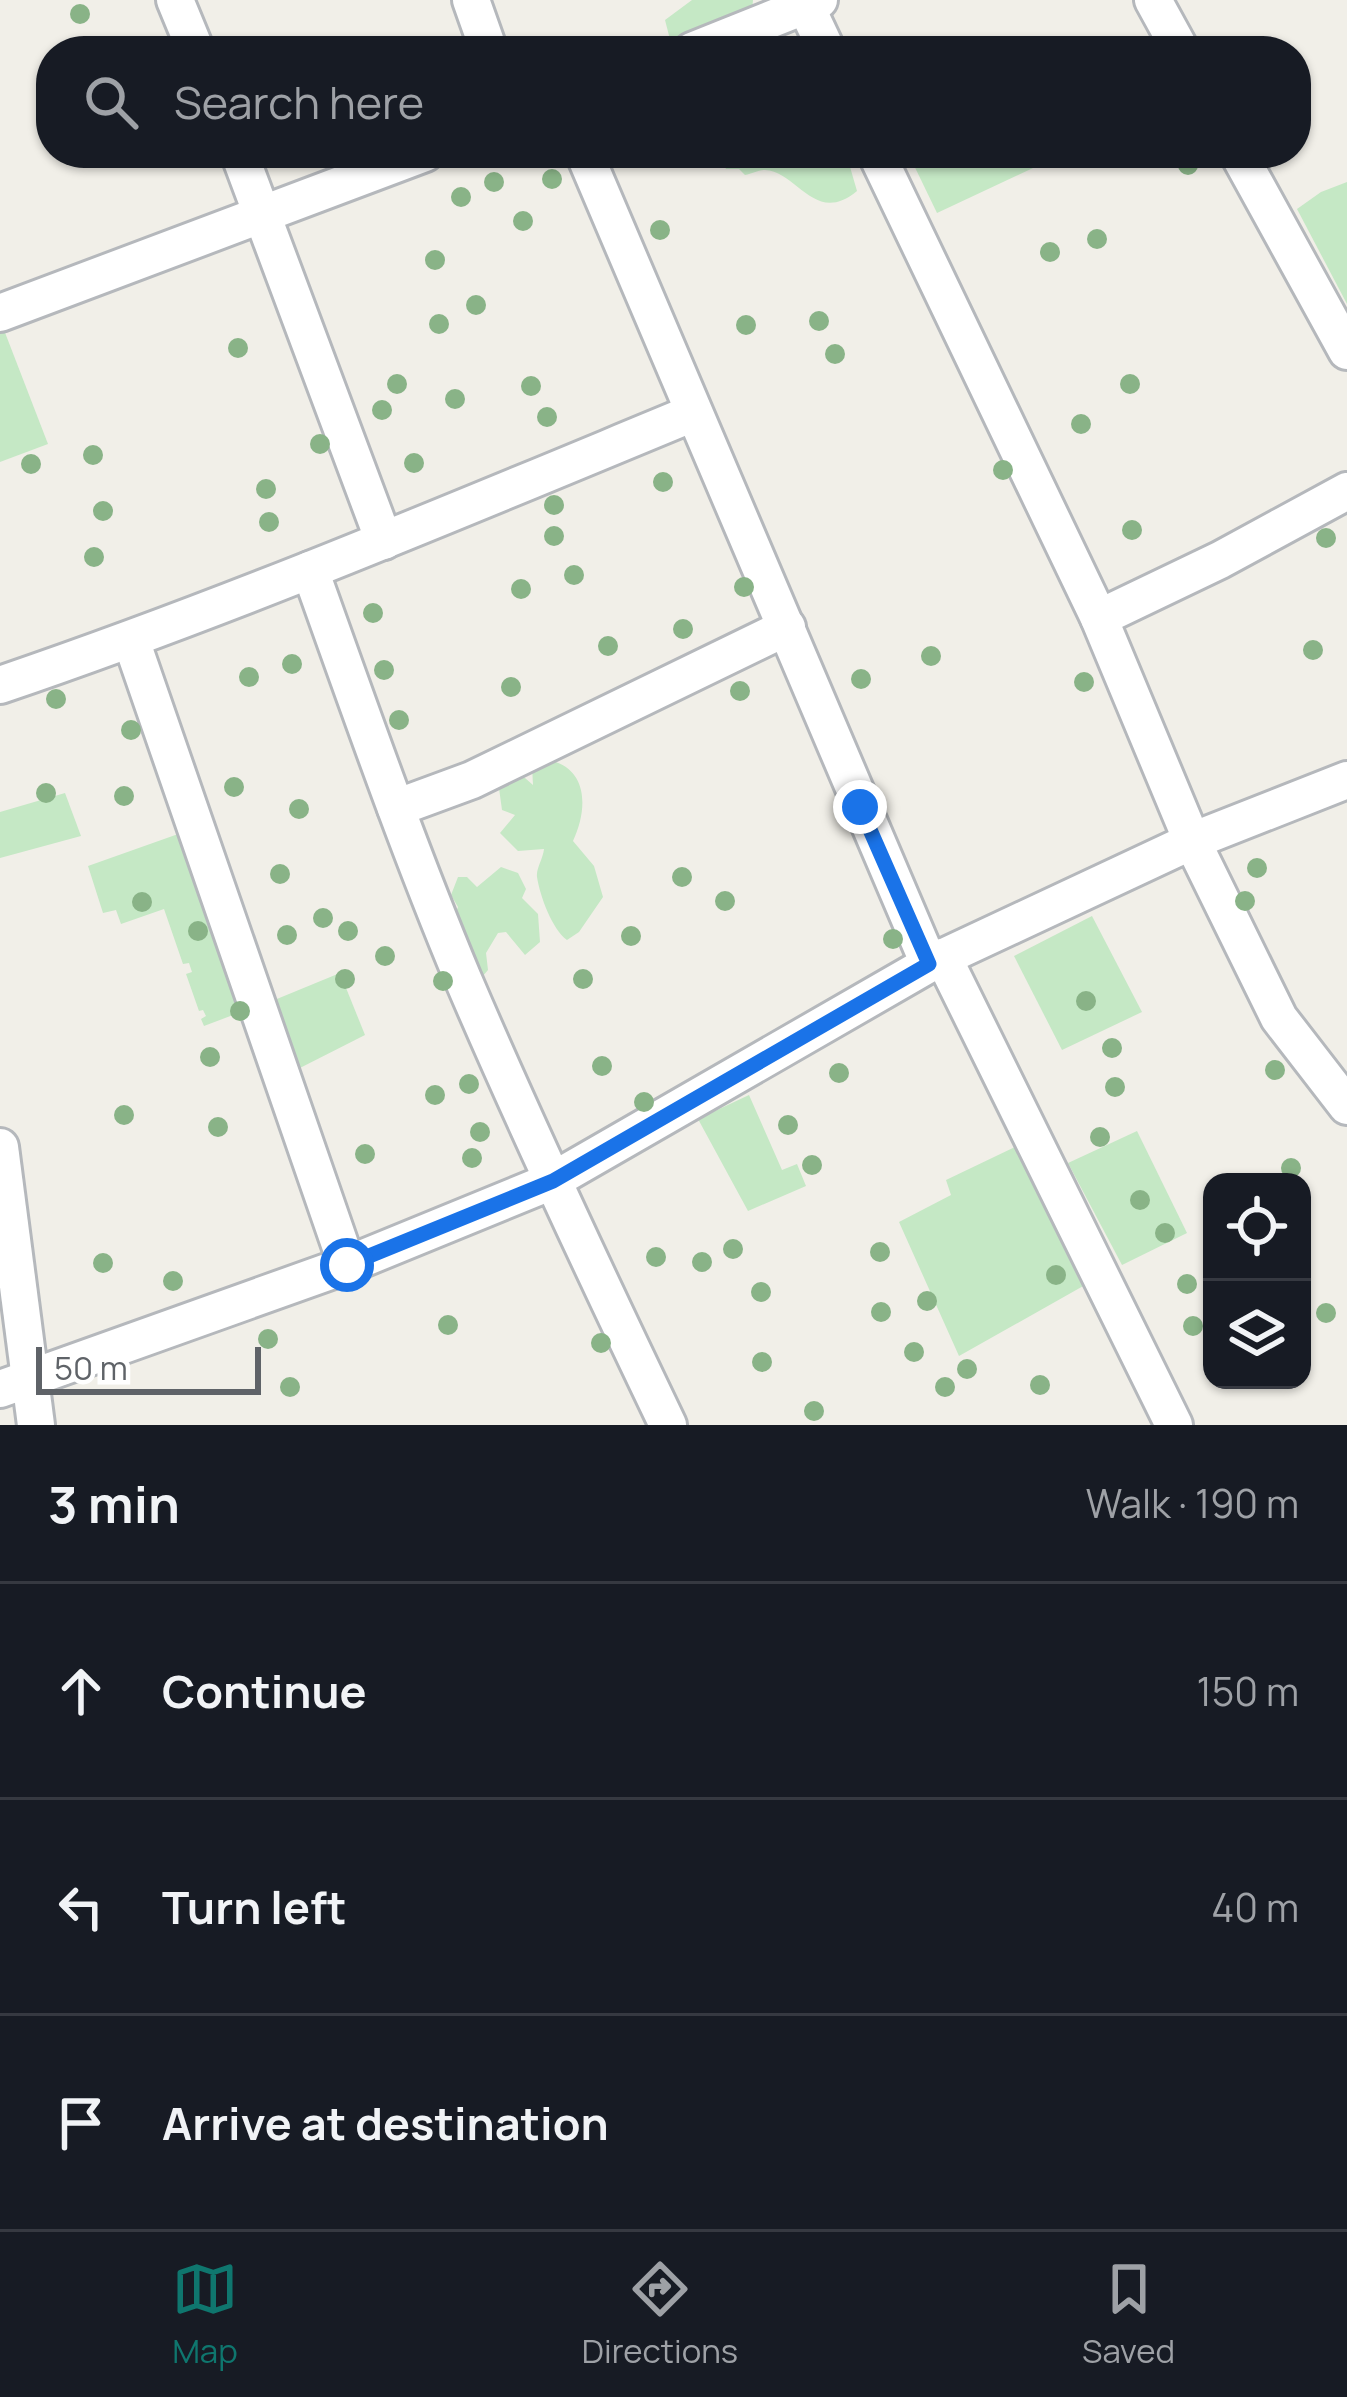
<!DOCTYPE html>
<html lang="en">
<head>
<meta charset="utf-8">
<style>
  :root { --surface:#171b24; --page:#242831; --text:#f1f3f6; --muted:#9ea1a6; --line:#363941; --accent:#0f766e }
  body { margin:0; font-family:Manrope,sans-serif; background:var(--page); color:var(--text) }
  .controls { position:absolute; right:36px; bottom:36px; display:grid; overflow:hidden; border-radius:24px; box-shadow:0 3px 9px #0004 }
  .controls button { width:108px; height:108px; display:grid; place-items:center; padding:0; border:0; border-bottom:3px solid var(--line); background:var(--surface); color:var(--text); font:60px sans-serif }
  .scale { position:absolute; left:36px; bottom:30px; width:225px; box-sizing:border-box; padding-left:12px; border:6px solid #5f6368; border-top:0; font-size:33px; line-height:42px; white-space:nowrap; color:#5f6368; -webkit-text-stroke:9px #fff; paint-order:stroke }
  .stop { position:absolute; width:36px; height:36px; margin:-27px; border:9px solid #1a73e8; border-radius:50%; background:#fff }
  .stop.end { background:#1a73e8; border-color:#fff; box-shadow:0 3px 12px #0008 }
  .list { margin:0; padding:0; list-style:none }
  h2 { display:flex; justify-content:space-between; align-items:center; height:156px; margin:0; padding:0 48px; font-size:51px }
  h2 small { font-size:39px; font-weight:400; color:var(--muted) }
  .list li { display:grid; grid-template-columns:78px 1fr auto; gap:36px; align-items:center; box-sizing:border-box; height:216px; padding:0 48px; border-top:3px solid var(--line) }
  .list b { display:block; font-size:45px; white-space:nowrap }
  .list em { font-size:39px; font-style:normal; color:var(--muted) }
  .icon { flex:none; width:66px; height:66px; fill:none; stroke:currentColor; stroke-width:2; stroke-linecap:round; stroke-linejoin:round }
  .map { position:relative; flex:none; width:1347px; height:1425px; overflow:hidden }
  .search { position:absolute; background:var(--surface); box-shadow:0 3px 9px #0004; left:36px; right:36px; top:36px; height:132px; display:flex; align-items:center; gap:30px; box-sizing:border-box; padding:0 42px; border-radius:48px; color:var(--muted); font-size:45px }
  .sheet { height:804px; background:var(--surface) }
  nav { display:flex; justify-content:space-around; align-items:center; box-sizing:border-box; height:168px; border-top:3px solid var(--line); background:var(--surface); font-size:33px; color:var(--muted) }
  nav a { display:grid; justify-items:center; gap:6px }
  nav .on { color:var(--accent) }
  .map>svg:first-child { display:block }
</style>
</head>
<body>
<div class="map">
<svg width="1347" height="1425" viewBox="0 0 1347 1425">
  <rect width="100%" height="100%" fill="#f1efe8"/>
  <g fill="#c5e8c5">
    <polygon points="692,0 753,0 752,11 743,16 732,14 718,51 673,51 665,20"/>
    <path d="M717 153H782L787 159 807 153H846L857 191C815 226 798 172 765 170 758 170 752 174 745 175L739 169H726Z"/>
    <polygon points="908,153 1065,153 937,213"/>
    <polygon points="1347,182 1347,304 1297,209 1321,192"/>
    <polygon points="4,330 48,444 0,462 0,331"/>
    <path d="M553 761C589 772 587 811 573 841L594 866 603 897 579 932 567 940C552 929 540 896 537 877 536 868 543 859 544 849L518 851 500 833 515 815 502 810 498 781 517 771 533 785 532 766Z"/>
    <polygon points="65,793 81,836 0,858 0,812"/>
    <polygon points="181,833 241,1012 204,1026 201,1019 206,1016 203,1010 199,1011 186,974 192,972 189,963 183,964 164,909 121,924 116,910 103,913 88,866"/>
    <polygon points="501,867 518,873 526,889 522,898 538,914 540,942 525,955 506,932 498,933 486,953 488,970 482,977 472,979 453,920 458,907 451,895 458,877 467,877 477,887"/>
    <polygon points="1092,916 1142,1012 1062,1050 1014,956"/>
    <polygon points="340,973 365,1035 294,1071 272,1001"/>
    <polygon points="749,1095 782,1170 797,1164 806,1186 748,1211 698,1119"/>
    <polygon points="1137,1131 1187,1233 1122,1265 1068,1163"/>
    <polygon points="1017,1146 1085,1285 959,1356 899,1222 951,1195 946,1180"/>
  </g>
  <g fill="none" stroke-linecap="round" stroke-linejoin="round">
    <defs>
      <g id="street">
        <polyline points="175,0 196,51"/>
        <polyline points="471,0 489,51"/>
        <polyline points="803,0 827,51"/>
        <polyline points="1153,0 1181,51"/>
        <polyline points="692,51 819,0"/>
        <polyline points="239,153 384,541"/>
        <polyline points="584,153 929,964"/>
        <polyline points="876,153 1099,618 1192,841 1279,1018 1347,1106"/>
        <polyline points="1238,153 1347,351"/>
        <polyline points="0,313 425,153"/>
        <path d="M310 570C359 707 407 845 463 979 527 1129 597 1277 668 1425"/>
        <polyline points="1099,618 1220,560 1347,491"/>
        <polyline points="131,640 347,1265"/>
        <path d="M0 685C235 605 463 508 693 413"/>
        <polyline points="396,808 472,780 787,627"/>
        <polyline points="943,957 1174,1425"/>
        <polyline points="0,1147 36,1425"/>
        <polyline points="0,1389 347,1265 552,1181 929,964 1192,841 1347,780"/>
      </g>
    </defs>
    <use href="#street" stroke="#b5b8bc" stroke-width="42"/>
    <use href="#street" stroke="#fff" stroke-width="36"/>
  </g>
  <g fill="#89b387">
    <circle cx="80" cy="14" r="10"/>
    <circle cx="1188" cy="165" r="10"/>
    <circle cx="552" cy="179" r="10"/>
    <circle cx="494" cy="182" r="10"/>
    <circle cx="461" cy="197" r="10"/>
    <circle cx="523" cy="221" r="10"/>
    <circle cx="660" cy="230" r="10"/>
    <circle cx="1097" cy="239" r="10"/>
    <circle cx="1050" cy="252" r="10"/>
    <circle cx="435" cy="260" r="10"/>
    <circle cx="476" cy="305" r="10"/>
    <circle cx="819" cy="321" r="10"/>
    <circle cx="439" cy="324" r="10"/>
    <circle cx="746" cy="325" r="10"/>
    <circle cx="238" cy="348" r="10"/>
    <circle cx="835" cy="354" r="10"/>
    <circle cx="397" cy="384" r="10"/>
    <circle cx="1130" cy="384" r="10"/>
    <circle cx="531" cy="386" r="10"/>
    <circle cx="455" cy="399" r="10"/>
    <circle cx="382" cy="410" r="10"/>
    <circle cx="547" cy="417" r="10"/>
    <circle cx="1081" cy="424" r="10"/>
    <circle cx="320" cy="444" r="10"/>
    <circle cx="93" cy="455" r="10"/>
    <circle cx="414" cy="463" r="10"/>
    <circle cx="31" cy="464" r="10"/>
    <circle cx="1003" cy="470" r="10"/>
    <circle cx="663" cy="482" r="10"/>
    <circle cx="266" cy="489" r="10"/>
    <circle cx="554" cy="505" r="10"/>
    <circle cx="103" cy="511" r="10"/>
    <circle cx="269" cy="522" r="10"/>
    <circle cx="1132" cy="530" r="10"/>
    <circle cx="554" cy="536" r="10"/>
    <circle cx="1326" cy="538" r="10"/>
    <circle cx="94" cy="557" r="10"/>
    <circle cx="574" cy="575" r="10"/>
    <circle cx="744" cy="587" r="10"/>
    <circle cx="521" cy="589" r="10"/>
    <circle cx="373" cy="613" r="10"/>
    <circle cx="683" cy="629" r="10"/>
    <circle cx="608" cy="646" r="10"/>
    <circle cx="1313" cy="650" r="10"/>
    <circle cx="931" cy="656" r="10"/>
    <circle cx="292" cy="664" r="10"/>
    <circle cx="384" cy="670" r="10"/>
    <circle cx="249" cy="677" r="10"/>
    <circle cx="861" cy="679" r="10"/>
    <circle cx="1084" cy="682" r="10"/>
    <circle cx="511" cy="687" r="10"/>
    <circle cx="740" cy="691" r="10"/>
    <circle cx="56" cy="699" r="10"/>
    <circle cx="399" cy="720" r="10"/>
    <circle cx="131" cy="730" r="10"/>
    <circle cx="234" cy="787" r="10"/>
    <circle cx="46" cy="793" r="10"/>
    <circle cx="124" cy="796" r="10"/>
    <circle cx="299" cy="809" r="10"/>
    <circle cx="1257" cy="868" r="10"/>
    <circle cx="280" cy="874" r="10"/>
    <circle cx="682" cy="877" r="10"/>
    <circle cx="725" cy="901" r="10"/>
    <circle cx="1245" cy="901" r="10"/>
    <circle cx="142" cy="902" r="10"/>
    <circle cx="323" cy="918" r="10"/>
    <circle cx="198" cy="931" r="10"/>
    <circle cx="348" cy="931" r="10"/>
    <circle cx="287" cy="935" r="10"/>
    <circle cx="631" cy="936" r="10"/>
    <circle cx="893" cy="939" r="10"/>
    <circle cx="385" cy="956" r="10"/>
    <circle cx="345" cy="979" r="10"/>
    <circle cx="583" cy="979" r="10"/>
    <circle cx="443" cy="981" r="10"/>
    <circle cx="1086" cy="1001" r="10"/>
    <circle cx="240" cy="1011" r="10"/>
    <circle cx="1112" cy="1048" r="10"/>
    <circle cx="210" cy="1057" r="10"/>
    <circle cx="602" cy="1066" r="10"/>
    <circle cx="1275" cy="1070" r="10"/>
    <circle cx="839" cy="1073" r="10"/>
    <circle cx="469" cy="1084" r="10"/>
    <circle cx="1115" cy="1087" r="10"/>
    <circle cx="435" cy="1095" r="10"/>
    <circle cx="644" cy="1102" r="10"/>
    <circle cx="124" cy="1115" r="10"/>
    <circle cx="788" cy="1125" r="10"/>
    <circle cx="218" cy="1127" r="10"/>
    <circle cx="480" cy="1132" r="10"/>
    <circle cx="1100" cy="1137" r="10"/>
    <circle cx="365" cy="1154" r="10"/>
    <circle cx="472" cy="1158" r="10"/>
    <circle cx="812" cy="1165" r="10"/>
    <circle cx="1291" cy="1168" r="10"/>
    <circle cx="1140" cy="1200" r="10"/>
    <circle cx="1165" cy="1233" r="10"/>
    <circle cx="733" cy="1249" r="10"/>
    <circle cx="880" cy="1252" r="10"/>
    <circle cx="656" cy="1257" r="10"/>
    <circle cx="702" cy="1262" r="10"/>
    <circle cx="103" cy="1263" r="10"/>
    <circle cx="1056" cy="1275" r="10"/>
    <circle cx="173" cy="1281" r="10"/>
    <circle cx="1187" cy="1284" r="10"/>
    <circle cx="761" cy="1292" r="10"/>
    <circle cx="927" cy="1301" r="10"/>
    <circle cx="881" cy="1312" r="10"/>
    <circle cx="1326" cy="1313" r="10"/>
    <circle cx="448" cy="1325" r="10"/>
    <circle cx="1193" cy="1326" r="10"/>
    <circle cx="268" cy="1339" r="10"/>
    <circle cx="601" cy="1343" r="10"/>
    <circle cx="914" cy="1352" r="10"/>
    <circle cx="762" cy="1362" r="10"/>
    <circle cx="967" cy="1369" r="10"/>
    <circle cx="1040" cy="1385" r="10"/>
    <circle cx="290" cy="1387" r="10"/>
    <circle cx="945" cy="1387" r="10"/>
    <circle cx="814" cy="1411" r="10"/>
  </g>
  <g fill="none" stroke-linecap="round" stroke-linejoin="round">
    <polyline stroke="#1a73e8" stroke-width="15" points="347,1265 553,1181 929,964 860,807"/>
  </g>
</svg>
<div class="controls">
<button><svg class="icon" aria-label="locate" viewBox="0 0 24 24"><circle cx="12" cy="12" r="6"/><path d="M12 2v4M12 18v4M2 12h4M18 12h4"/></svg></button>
<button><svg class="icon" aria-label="layers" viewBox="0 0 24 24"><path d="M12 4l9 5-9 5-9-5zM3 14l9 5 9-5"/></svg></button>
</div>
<div class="scale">50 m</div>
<div class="stop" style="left:347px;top:1265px"></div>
<div class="stop end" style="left:860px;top:807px"></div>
<div class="search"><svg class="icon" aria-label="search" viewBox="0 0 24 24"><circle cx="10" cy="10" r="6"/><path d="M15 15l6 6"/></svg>Search here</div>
</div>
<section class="sheet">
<h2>3 min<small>Walk · 190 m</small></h2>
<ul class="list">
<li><svg class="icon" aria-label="ahead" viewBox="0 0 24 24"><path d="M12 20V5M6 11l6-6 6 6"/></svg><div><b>Continue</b></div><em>150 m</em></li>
<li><svg class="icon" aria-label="left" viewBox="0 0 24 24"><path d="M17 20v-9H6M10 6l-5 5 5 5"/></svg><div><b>Turn left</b></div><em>40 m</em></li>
<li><svg class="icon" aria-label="arrive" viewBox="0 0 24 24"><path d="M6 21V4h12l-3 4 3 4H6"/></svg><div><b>Arrive at destination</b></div></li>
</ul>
</section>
<nav>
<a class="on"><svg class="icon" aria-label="map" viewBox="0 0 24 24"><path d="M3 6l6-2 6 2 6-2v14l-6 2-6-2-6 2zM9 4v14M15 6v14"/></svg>Map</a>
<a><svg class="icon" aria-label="directions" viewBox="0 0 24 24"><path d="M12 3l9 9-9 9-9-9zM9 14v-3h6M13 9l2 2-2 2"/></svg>Directions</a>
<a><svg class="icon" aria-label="saved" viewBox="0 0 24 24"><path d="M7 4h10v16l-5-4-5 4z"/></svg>Saved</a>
</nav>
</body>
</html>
